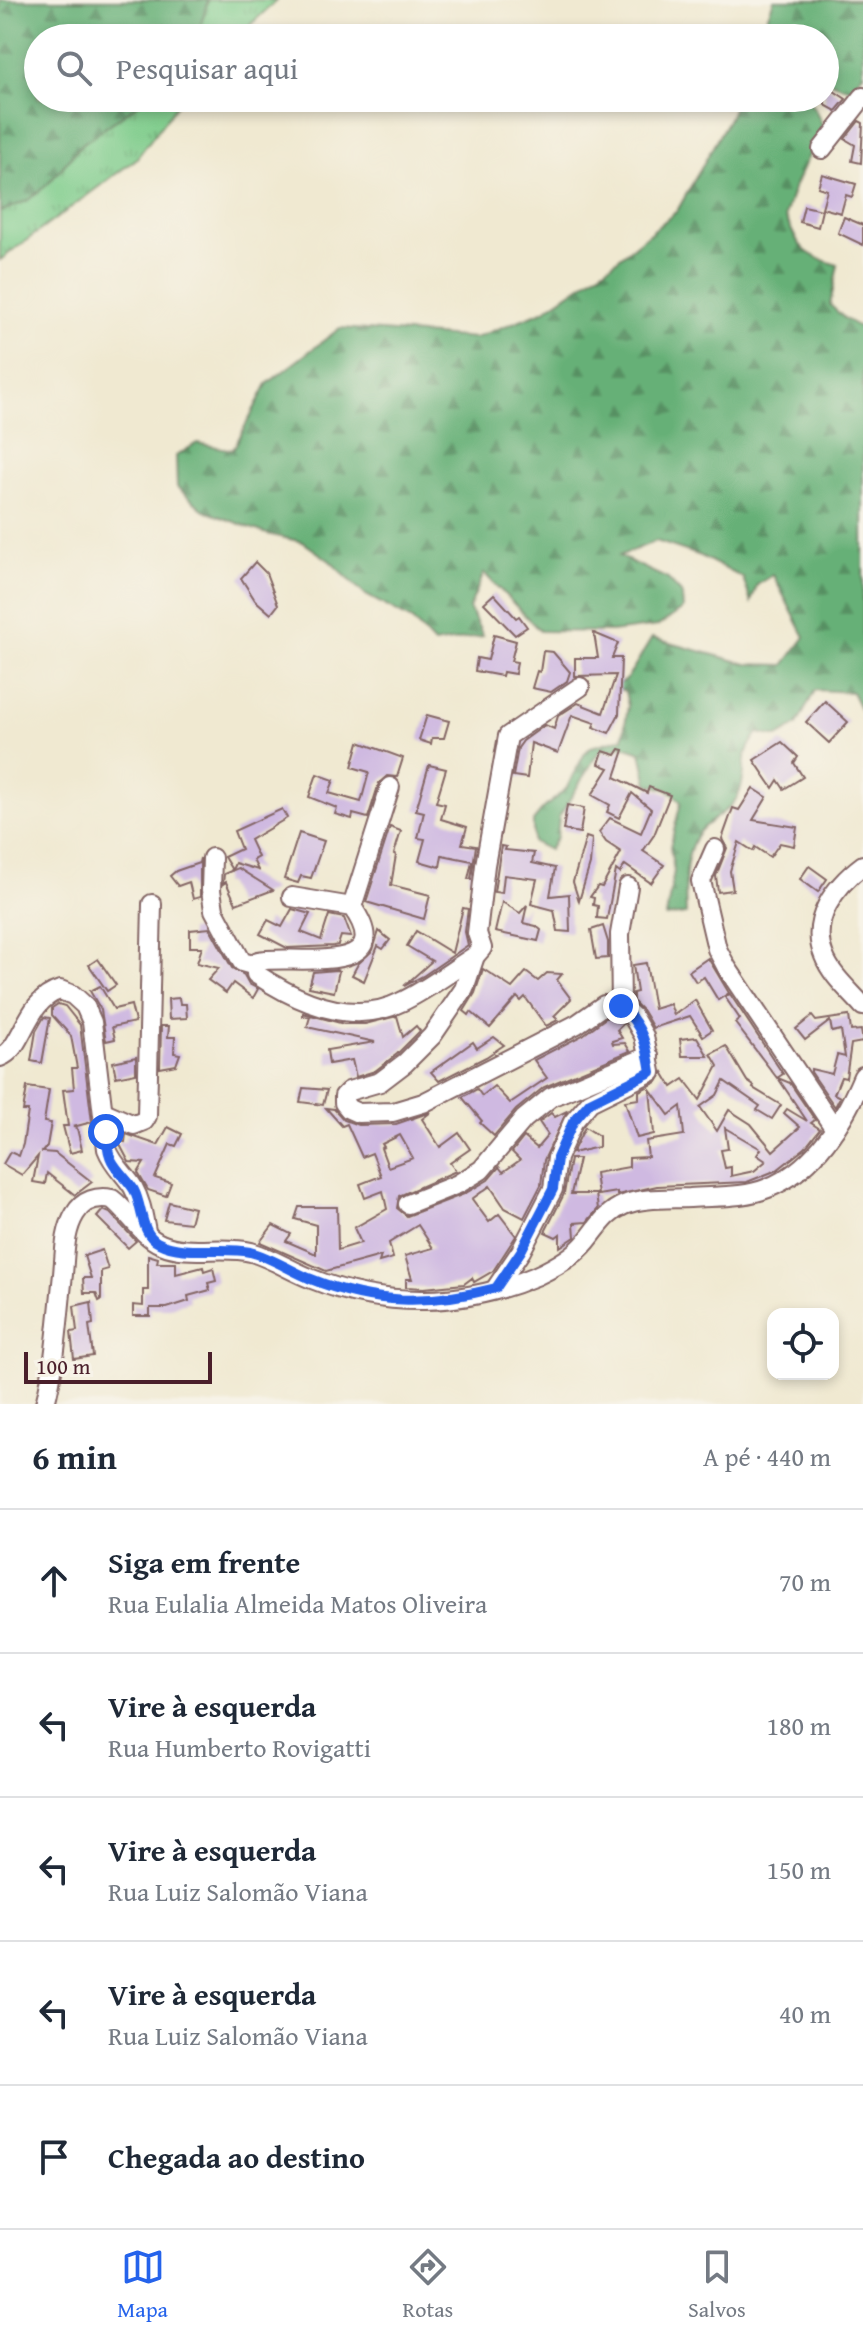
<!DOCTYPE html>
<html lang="pt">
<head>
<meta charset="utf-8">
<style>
  :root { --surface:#fff; --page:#f2f2f3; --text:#1f2937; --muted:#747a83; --line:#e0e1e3; --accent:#2563eb }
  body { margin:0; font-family:"Gentium Book Plus",serif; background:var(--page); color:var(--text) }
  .controls { position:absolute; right:24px; bottom:24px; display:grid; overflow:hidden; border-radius:16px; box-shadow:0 4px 12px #0003 }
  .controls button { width:72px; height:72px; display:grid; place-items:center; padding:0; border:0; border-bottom:2px solid var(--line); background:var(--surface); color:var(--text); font:40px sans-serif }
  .scale { position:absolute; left:24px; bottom:20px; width:188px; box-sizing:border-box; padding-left:8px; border:4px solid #4a1f2b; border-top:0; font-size:22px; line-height:28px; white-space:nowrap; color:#4a1f2b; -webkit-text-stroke:6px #f7f3e8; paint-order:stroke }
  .stop { position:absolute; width:24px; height:24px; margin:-18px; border:6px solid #2563eb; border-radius:50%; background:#fff }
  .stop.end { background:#2563eb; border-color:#fff; box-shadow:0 2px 8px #0008 }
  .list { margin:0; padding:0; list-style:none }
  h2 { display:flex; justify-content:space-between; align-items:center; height:104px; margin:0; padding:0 32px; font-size:34px }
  h2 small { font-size:26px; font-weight:400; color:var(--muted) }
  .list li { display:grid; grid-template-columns:52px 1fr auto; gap:24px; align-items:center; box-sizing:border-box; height:144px; padding:0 32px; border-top:2px solid var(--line) }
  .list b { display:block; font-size:30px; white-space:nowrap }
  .list p { margin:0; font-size:26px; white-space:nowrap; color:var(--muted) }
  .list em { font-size:26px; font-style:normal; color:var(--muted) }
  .icon { flex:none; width:44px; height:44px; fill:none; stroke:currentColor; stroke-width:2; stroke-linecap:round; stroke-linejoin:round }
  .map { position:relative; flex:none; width:863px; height:1404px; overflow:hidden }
  .search { position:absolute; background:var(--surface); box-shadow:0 4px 12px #0003; left:24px; right:24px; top:24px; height:88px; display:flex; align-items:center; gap:20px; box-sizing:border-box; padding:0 28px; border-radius:44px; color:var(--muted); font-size:30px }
  .sheet { height:824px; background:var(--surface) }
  nav { display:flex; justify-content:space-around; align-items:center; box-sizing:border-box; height:112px; border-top:2px solid var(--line); background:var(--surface); font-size:22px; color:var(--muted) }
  nav a { display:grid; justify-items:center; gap:4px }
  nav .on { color:var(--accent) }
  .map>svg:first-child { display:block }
</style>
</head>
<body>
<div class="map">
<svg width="863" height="1404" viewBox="0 0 863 1404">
  <defs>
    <pattern id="grass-tufts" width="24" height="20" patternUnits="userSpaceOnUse" patternTransform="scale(2)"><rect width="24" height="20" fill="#7ecc8b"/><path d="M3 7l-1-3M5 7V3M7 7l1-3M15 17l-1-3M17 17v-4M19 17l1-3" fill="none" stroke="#6eaf78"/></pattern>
    <pattern id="forest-firs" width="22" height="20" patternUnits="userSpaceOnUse" patternTransform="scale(2)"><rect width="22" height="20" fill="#66b077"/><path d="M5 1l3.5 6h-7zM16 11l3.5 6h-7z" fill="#568f62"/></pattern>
  </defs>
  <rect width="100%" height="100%" fill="#f7f3e8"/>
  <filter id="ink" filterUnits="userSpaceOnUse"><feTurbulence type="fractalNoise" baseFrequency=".0125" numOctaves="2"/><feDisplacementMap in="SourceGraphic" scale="16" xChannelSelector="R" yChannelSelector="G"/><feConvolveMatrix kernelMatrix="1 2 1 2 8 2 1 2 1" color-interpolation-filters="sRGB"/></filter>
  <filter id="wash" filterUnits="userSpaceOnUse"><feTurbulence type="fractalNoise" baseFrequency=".006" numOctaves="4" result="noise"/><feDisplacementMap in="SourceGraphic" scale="32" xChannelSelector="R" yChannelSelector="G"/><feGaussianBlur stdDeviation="1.8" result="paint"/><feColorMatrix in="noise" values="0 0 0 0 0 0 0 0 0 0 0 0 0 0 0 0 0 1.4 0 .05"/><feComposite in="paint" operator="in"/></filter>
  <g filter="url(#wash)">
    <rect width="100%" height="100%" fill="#f0e9d1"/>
    <polygon fill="url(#grass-tufts)" stroke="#64765b" stroke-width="2" points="0,0 277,0 236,38 38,38 38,98 182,98 136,159 0,260"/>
    <g fill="url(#forest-firs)" stroke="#586851" stroke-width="2">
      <polygon points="0,0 208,0 197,38 38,38 38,98 147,98 82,144 48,184 27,201 0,212"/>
      <polygon points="774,0 863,0 863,74 850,89 825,80 825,38 759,38"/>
      <path d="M737 98H806L815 109 823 126 794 187 785 216C800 249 803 255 838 265L830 305 845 319 863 329V714L852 692 815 690 797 725 778 737 758 733C737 761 749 765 740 791 735 807 717 816 705 826 682 846 685 886 686 914L666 917 674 871 670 847 681 802 669 790 648 784 641 752 620 745 615 750 603 749 596 756 559 817 557 837 549 850 533 842V821L543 809 566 789 585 753 591 747 623 738 628 706 625 691 613 687 626 680 652 638 747 664 784 665 805 637 773 575 757 585 751 602 743 578 701 556 656 541 619 556 668 579 682 594 683 609 658 626 611 632 540 631 484 573 469 608 483 636 434 644 412 620 364 594 330 561 303 542 267 534 205 511 177 487 176 456 197 443 233 450 267 384 340 328 475 338 543 311 613 263 677 211 729 118Z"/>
    </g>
    <g id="blocks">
      <g fill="#cfb9e1" fill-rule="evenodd">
        <polygon points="825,85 846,99 836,111 825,105"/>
        <polygon points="859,121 863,123 861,163 852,161 855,145 845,139"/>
        <polygon points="822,174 856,184 852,197 846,195 841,213 822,208 827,190 818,187"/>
        <polygon points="804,206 822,210 818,227 800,222"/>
        <polygon points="844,217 863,225 863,245 838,233"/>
        <polygon points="255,562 266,573 278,605 271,614 255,600 241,578"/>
        <polygon points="494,594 516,618 519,616 527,627 515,635 484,603"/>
        <polygon points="594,633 618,643 612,658 621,658 619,714 609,733 593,727 595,723 572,715 558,753 531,743 527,778 513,776 518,748 523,741 545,725 554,729 558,716 578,703 603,713 616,675 575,676 575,658 598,658"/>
        <polygon points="494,635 516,641 511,661 517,662 515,674 503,672 502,676 475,671 477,658 488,660"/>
        <polygon points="543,651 553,652 570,672 567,681 551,692 532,688 537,671 540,672"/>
        <polygon points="825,701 848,722 829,743 806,722"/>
        <polygon points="427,715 449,721 444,738 432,738 431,744 419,740"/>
        <polygon points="359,742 403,758 397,777 387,776 379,783 368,818 353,814 352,819 335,814 337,808 309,797 317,774 334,780 329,793 361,802 369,772 352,767"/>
        <polygon points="782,742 798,757 794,763 803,777 784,789 778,780 773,788 754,760"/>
        <polygon points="620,749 624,750 615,777 647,793 649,787 670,795 654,835 643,851 664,865 651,883 625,865 620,873 616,870 607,919 597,918 598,906 593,905 594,898 590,897 598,886 602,887 621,852 606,842 599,832 610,818 641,833 651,809 632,793 619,818 607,812 610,805 592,795 609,768 599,764 603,751 616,755"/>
        <polygon points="429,765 446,769 436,802 445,804 441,819 467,827 462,844 476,846 471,879 468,879 472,861 442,855 440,867 419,861 425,839 418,838 424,812 416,810"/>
        <polygon points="753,788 767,797 753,820 797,827 794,846 780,843 770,857 755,847 753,851 739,842 730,871 733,890 718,892 716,876 727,848 722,839 733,808 739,810"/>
        <polygon points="567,805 584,808 580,833 563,830"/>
        <polygon points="282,809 287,818 250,840 258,857 253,860 258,870 235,863 232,870 224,857 241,849 234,831"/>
        <polygon points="390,827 401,831 394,854 396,855 391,885 430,895 424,919 366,902"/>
        <polygon points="299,833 324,841 311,878 301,876 298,883 284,879"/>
        <polygon points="586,837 592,839 590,864 579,901 573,882"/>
        <polygon points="501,846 506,847 505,850 534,853 532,863 555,868 550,896 569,894 570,932 558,931 554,910 531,904 537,879 504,875 502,893 494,892"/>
        <polygon points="200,858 200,897 193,899 189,882 178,886 170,876 176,871 199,863"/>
        <polygon points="809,866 827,879 818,892 800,879"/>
        <polygon points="238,868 273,890 236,904 226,882 223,884 224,874"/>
        <polygon points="502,902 520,913 527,905 523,923 536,926 541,930 538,941 495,932"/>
        <polygon points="463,908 468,909 465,932 468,945 423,976 404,986 432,961 407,946 416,931 452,953"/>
        <polygon points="292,909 310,914 301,932 321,940 329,915 344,918 351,937 341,936 338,945 333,946 287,948 260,934 268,920 282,927"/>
        <polygon points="603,926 608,942 608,958 596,959 591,930"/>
        <polygon points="210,928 232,968 244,975 249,984 258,989 253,998 233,983 226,993 208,980 219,968 197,963 202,947 190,947 190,930"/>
        <polygon points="379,931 390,940 383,949 378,946 364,981 352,975 358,964 373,950"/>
        <polygon points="708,958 729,993 718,1000 704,977 696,982 689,971"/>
        <polygon points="98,959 116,985 107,991 89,965"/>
        <polygon points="646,963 654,1009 670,1004 674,1015 695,1000 712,1030 703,1036 690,1016 653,1028 643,1011 633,1001 633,993 637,992 633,965"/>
        <polygon points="483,969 512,988 526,972 538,981 547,973 562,974 557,980 571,999 554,1016 558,1020 546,1026 525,997 521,1001 517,997 490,1028 471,1012 469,1015 464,1011 475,993"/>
        <polygon points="336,970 339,971 334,992 309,987 313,972"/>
        <polygon points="100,986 114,1009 131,1005 135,1022 112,1027 115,1039 106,1041 101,1010 90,991"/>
        <polygon points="730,994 783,1074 777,1078 735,1023 740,1019 725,997"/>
        <polygon points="179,998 180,1004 186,1004 187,1018 169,1019 168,999"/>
        <polygon points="58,1004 65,1006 80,1025 92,1122 73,1127 77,1128 82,1150 70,1153 63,1126 68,1126 63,1090 74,1089 72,1068 77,1068 71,1036 52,1015 52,1008"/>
        <polygon points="303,1013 344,1024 365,1024 397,1016 403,1037 416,1026 420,1031 397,1054 375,1071 356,1077 352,1060 329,1064 327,1050 375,1042 307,1027 310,1017 303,1016"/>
        <polygon points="812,1016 816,1021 849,1016 851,1031 861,1030 863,1042 851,1044 846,1078 841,1077 834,1094 840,1097 835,1107 811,1072 811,1069 832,1074 837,1055 845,1057 841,1030 832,1032 830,1021 805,1040 796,1029"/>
        <polygon points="44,1017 50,1018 42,1063 31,1061 36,1031"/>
        <polygon points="607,1017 616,1018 623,1024 617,1030 622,1038 612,1041 613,1044 625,1043 630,1051 544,1087 516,1110 494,1136 480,1123 482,1121 462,1097 477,1089 482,1096 494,1086 510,1103 547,1078 534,1060 583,1035"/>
        <polygon points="161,1026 169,1026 168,1037 175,1037 174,1053 180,1054 176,1065 160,1068"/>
        <polygon points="494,1037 504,1045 486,1057 439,1081 431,1072 473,1042 477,1048"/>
        <polygon points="697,1037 708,1056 682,1056 680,1039"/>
        <path d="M726 1046 747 1081 754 1086 753 1088 781 1105 772 1119 757 1110 760 1106 724 1081 717 1095 700 1107 717 1131 729 1110 751 1124 773 1151 800 1127 784 1113 787 1109 807 1121 778 1078 790 1083 815 1120 811 1123 820 1129 805 1148 777 1170 747 1182 657 1186 617 1195V1192L598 1195 595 1173 629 1167V1158L648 1157 646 1141 684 1135 681 1106 669 1115 650 1089 654 1134 637 1138 625 1101 639 1099V1091L657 1082 663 1072 672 1087 684 1079 700 1100 718 1066 711 1054ZM725 1128 761 1149 757 1155 766 1161 754 1171 731 1176V1167L725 1168 721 1150 728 1149Z"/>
        <polygon points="136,1057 136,1073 116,1077 113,1062"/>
        <polygon points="27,1087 49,1090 44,1122 51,1123 47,1146 42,1152 55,1153 92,1182 75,1195 47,1173 45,1184 33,1182 38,1156 22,1175 3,1164 10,1152 19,1156 23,1144 28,1111 23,1111"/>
        <polygon points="303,1088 327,1090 323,1105 300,1102"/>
        <path d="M326 1108 334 1109 344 1120 358 1125 396 1124 431 1112 422 1119 440 1147 459 1133 470 1149 450 1163 456 1171 399 1196 397 1208 407 1216 464 1194 488 1180 499 1167 503 1172 520 1160 512 1152 524 1137 537 1148 548 1135 539 1122 551 1113 555 1117 567 1111 544 1160 541 1185 524 1218 505 1208 490 1186 472 1199 489 1222 499 1214 516 1236 493 1271 474 1282 472 1278 464 1284 424 1288 406 1287V1279H412L405 1256 433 1248 418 1225 389 1243 393 1258 379 1262 381 1256 326 1271 260 1242 273 1225 291 1234 286 1241 316 1254V1225L295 1219 299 1207H337L338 1250 361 1243 354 1228 387 1209 383 1191 365 1198 360 1184 381 1176 372 1153 362 1157 347 1124 342 1126ZM400 1135 413 1158 388 1167 381 1148 384 1147 382 1144Z"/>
        <polygon points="168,1127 182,1134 176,1146 170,1144 155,1178 171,1183 166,1196 148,1190 138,1173 144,1163 129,1162 118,1141 125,1142 126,1134 158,1145"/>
        <polygon points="585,1127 599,1136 599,1147 572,1153"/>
        <polygon points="570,1159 579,1159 571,1194 596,1194 598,1209 587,1222 574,1223 575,1237 560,1247 560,1234 556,1237 545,1232 564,1194"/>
        <polygon points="169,1202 194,1208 190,1223 164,1220"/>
        <polygon points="103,1210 110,1213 136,1241 128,1248 97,1217"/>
        <polygon points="102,1250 108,1269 101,1271 101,1300 99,1301 96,1293 84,1293 83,1278 91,1278 84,1256"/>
        <polygon points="148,1255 158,1258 157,1263 176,1263 176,1274 203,1267 204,1271 213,1268 216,1281 208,1283 210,1290 188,1296 189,1301 167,1308 150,1308 150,1316 133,1316 133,1305 143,1306 143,1290 148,1290"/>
        <polygon points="91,1302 93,1324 89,1325 93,1356 74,1359 71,1332 77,1331 74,1306"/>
      </g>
    </g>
  </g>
  <g filter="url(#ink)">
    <use href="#blocks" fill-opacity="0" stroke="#846665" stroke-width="2"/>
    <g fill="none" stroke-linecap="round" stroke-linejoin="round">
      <defs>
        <g id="minor">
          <polyline points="822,149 863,97"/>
          <polyline points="715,849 701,881 717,949 727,968 835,1129"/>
          <polyline points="212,858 211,890 214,910 242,962 256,966"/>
          <path d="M863 865C835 886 809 920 824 956 831 975 850 991 863 1006"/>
          <polyline points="352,907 390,787"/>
          <path d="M256 966V974C298 1002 352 1027 401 1002 427 990 451 971 475 956"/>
          <path d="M256 966 258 961C289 954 402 978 352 907L292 897"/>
          <polyline points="621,1006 620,934 628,887"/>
          <path d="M0 1057C24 1049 24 1001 60 990L73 995 85 1006 92 1022 107 1149C113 1165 124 1173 133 1187 141 1201 143 1216 146 1231"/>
          <polyline points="104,1112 134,1125 144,1121 147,1116 152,904"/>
          <polyline points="408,1204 458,1184 481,1170 524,1119 551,1097 649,1056"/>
          <polyline points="496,1288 521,1251 553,1189 557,1158 573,1122 590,1102 651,1072 644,1036 633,1017 621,1006 604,1005 577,1024 423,1103 393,1112 358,1113 349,1109 344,1103 344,1096 349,1091 380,1082 405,1063 432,1036 464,989 475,956 482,948 477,933 485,865 508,736 580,687"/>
          <path d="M45 1404C56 1362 58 1318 63 1274 65 1254 64 1232 75 1214 83 1200 97 1196 112 1199 128 1211 142 1236 161 1244 189 1256 221 1245 251 1252 272 1258 291 1271 312 1279 384 1308 464 1307 536 1276 553 1268 574 1257 586 1242 598 1228 605 1213 624 1205 643 1197 669 1199 690 1198 715 1196 744 1198 768 1188 815 1169 844 1121 863 1076"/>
        </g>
      </defs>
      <use href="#minor" stroke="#846665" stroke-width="22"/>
      <use href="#minor" stroke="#fff" stroke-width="18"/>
    </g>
  </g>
  <g fill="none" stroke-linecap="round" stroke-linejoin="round" filter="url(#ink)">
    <path stroke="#2563eb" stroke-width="10" d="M106 1132C107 1142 107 1152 112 1161 118 1172 128 1180 134 1190 143 1207 140 1234 159 1243 184 1256 222 1246 250 1252 271 1257 291 1271 311 1279 375 1305 430 1305 496 1288L521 1251 553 1189 557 1158 573 1122 590 1102 651 1072C647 1045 642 1025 621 1006"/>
  </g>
</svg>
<div class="controls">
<button><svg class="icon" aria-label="locate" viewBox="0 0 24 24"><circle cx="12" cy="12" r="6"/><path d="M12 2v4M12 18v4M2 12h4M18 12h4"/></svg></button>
</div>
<div class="scale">100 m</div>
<div class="stop" style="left:106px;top:1132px"></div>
<div class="stop end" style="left:621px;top:1006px"></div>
<div class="search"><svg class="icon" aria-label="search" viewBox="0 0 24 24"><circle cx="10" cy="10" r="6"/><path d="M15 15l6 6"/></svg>Pesquisar aqui</div>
</div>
<section class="sheet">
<h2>6 min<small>A pé · 440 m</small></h2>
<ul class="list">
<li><svg class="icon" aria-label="ahead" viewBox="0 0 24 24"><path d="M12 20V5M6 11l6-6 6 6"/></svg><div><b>Siga em frente</b><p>Rua Eulalia Almeida Matos Oliveira</p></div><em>70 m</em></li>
<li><svg class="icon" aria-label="left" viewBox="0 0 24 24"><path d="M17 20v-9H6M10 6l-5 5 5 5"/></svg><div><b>Vire à esquerda</b><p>Rua Humberto Rovigatti</p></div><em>180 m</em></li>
<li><svg class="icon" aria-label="left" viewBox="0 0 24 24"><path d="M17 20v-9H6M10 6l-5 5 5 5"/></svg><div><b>Vire à esquerda</b><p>Rua Luiz Salomão Viana</p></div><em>150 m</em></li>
<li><svg class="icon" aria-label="left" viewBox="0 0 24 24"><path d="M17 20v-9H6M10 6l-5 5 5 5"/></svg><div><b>Vire à esquerda</b><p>Rua Luiz Salomão Viana</p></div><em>40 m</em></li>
<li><svg class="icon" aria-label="arrive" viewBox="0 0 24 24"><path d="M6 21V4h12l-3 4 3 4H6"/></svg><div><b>Chegada ao destino</b></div></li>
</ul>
</section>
<nav>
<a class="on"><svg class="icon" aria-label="map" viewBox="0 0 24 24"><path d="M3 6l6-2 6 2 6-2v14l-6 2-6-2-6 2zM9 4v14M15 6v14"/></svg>Mapa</a>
<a><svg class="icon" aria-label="directions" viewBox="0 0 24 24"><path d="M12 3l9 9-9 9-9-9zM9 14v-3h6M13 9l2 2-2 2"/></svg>Rotas</a>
<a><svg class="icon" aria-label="saved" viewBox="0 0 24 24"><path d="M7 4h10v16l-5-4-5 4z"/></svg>Salvos</a>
</nav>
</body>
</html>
